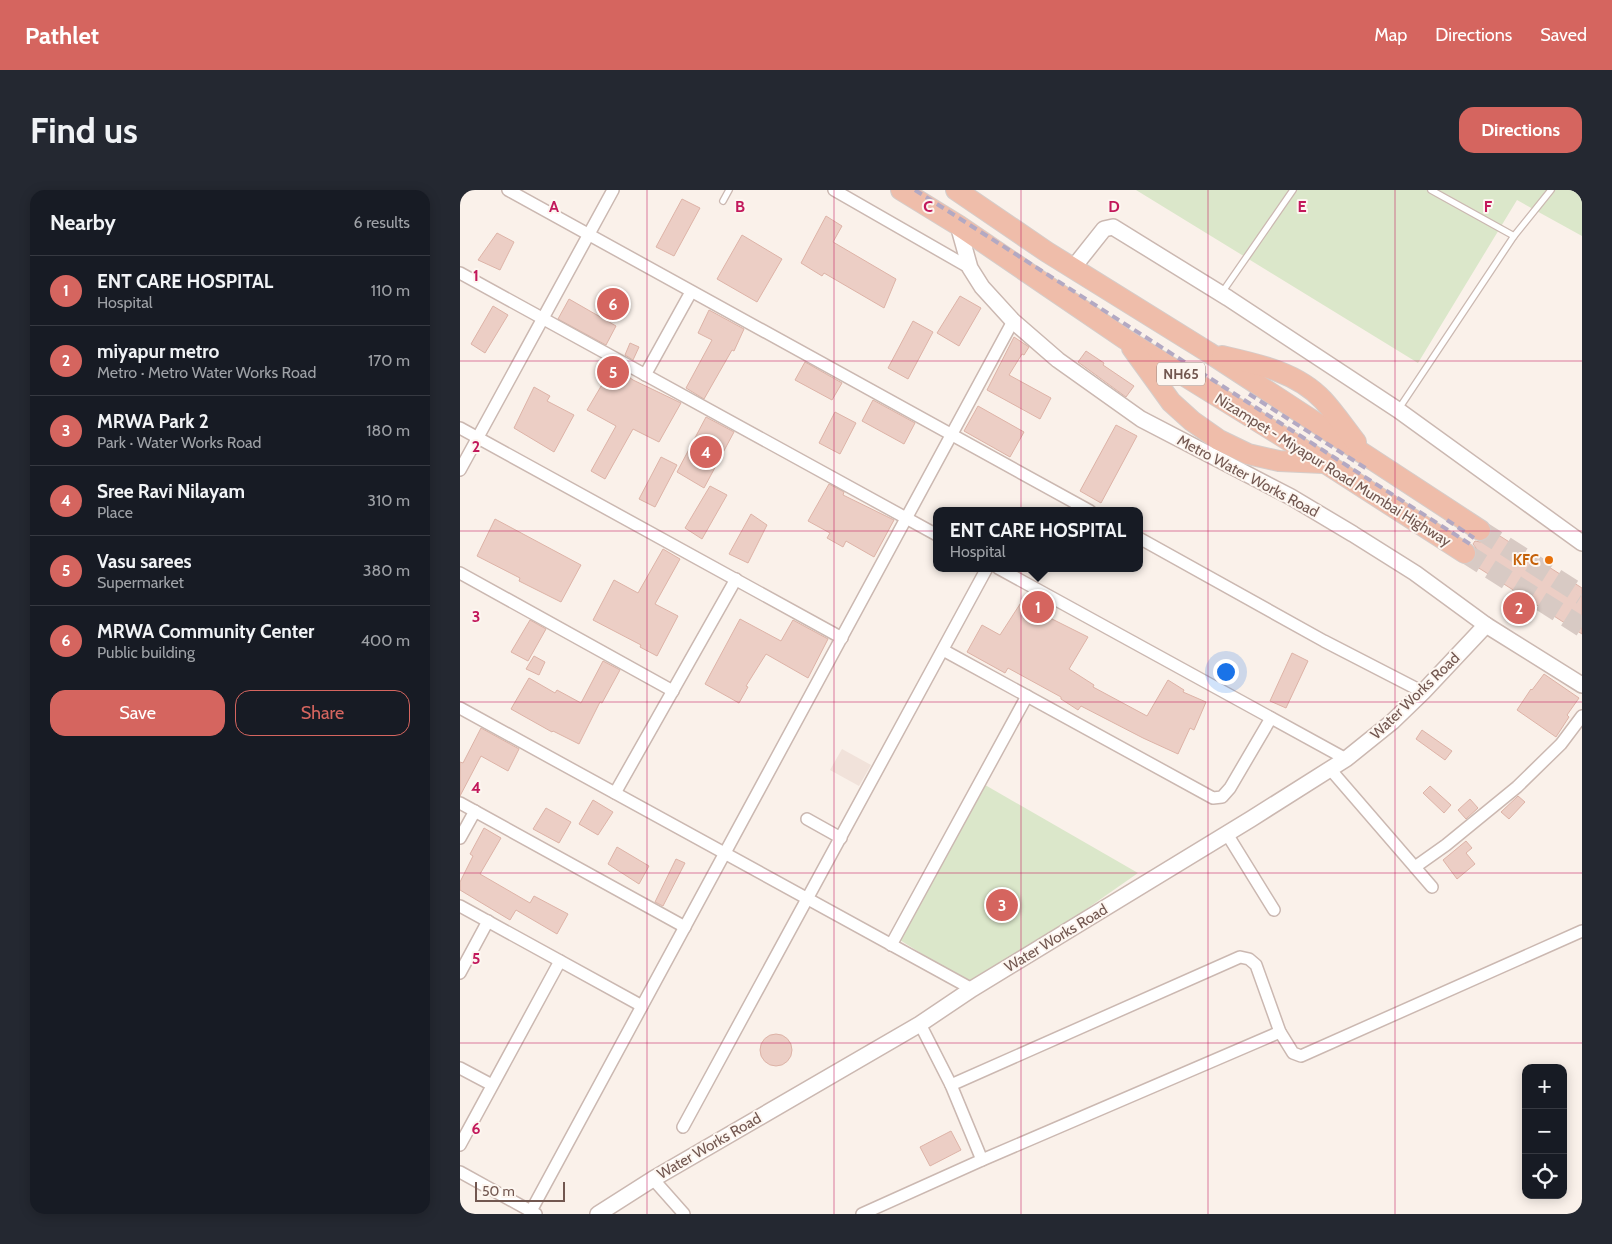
<!DOCTYPE html>
<html lang="en">
<head>
<meta charset="utf-8">
<style>
  :root { --surface:#171b24; --page:#242831; --text:#f1f3f6; --muted:#9ea1a6; --line:#363941; --accent:#d5655f }
  body { margin:0; font-family:Cabin,sans-serif; background:var(--page); color:var(--text) }
  .controls { position:absolute; right:15px; bottom:15px; display:grid; overflow:hidden; border-radius:10px; box-shadow:0 2px 12px #0003 }
  .controls button { width:45px; height:45px; display:grid; place-items:center; padding:0; border:0; border-bottom:1px solid var(--line); background:var(--surface); color:var(--text); font:25px sans-serif }
  .scale { position:absolute; left:15px; bottom:12px; width:90px; box-sizing:border-box; padding-left:5px; border:2px solid #725750; border-top:0; font-size:14px; line-height:18px; white-space:nowrap; color:#725750; -webkit-text-stroke:4px #fdf6f0; paint-order:stroke }
  .you { position:absolute; left:765px; top:481px; width:18px; height:18px; margin:-12px; border:4px solid #fff; border-radius:50%; background:#1a73e8; box-shadow:0 0 0 8px #1a73e833 }
  .badge { display:grid; place-items:center; width:32px; height:32px; border-radius:50%; background:var(--accent); color:#fff; font-size:16px; font-weight:700 }
  .pin { position:absolute; translate:-50% -50%; border:2px solid #fff; box-shadow:0 1px 5px #0006 }
  .popup { position:absolute; left:473px; top:317px; width:210px; height:65px; box-sizing:border-box; display:grid; place-content:center; border-radius:10px; background:var(--surface); filter:drop-shadow(0 1px 4px #0005); font-size:16px; white-space:nowrap; color:var(--muted) }
  .popup b { font-size:19px; color:var(--text) }
  .popup::after { content:''; position:absolute; left:50%; top:100%; margin-left:-10px; border:10px solid transparent; border-top-color:var(--surface) }
  .list { margin:0; padding:0; list-style:none }
  h2 { display:flex; justify-content:space-between; align-items:center; height:65px; margin:0; padding:0 20px; font-size:21px }
  h2 small { font-size:16px; font-weight:400; color:var(--muted) }
  .list li { display:grid; grid-template-columns:32px 1fr auto; gap:15px; align-items:center; box-sizing:border-box; height:70px; padding:0 20px; border-top:1px solid var(--line) }
  .list b { display:block; font-size:19px; white-space:nowrap }
  .list p { margin:0; font-size:16px; white-space:nowrap; color:var(--muted) }
  .list em { font-size:16px; font-style:normal; color:var(--muted) }
  .actions { display:flex; gap:10px; padding:15px 20px }
  .actions a { flex:1; padding:11px 0; border:1px solid var(--accent); border-radius:15px; text-align:center; font-size:18px; color:var(--accent) }
  .actions .main { background:var(--accent); color:#fff }
  .icon { flex:none; width:28px; height:28px; fill:none; stroke:currentColor; stroke-width:2; stroke-linecap:round; stroke-linejoin:round }
  .map { position:relative; flex:none; width:1122px; height:1024px; overflow:hidden; border-radius:15px }
  header { display:flex; align-items:center; gap:30px; box-sizing:border-box; height:70px; padding:0 25px; background:var(--accent); color:#fff }
  header strong { font-size:24px }
  nav { display:flex; gap:28px; margin-inline-start:auto; font-size:18px }
  .intro { display:flex; align-items:center; justify-content:space-between; box-sizing:border-box; height:120px; padding:0 30px }
  h1 { margin:0; font-size:35px }
  .button { padding:12px 22px; border-radius:15px; background:var(--accent); color:#fff; font-size:18px; font-weight:700 }
  main { display:flex; gap:30px; padding:0 30px }
  aside { flex:1; background:var(--surface); border-radius:15px; box-shadow:0 2px 12px #0003 }
  .map>svg:first-child { display:block }
</style>
</head>
<body>
<header>
<strong>Pathlet</strong>
<nav><a>Map</a><a>Directions</a><a>Saved</a></nav>
</header>
<div class="intro"><h1>Find us</h1><a class="button">Directions</a></div>
<main>
<aside>
<h2>Nearby<small>6 results</small></h2>
<ul class="list">
<li><span class="badge">1</span><div><b>ENT CARE HOSPITAL</b><p>Hospital</p></div><em>110 m</em></li>
<li><span class="badge">2</span><div><b>miyapur metro</b><p>Metro · Metro Water Works Road</p></div><em>170 m</em></li>
<li><span class="badge">3</span><div><b>MRWA Park 2</b><p>Park · Water Works Road</p></div><em>180 m</em></li>
<li><span class="badge">4</span><div><b>Sree Ravi Nilayam</b><p>Place</p></div><em>310 m</em></li>
<li><span class="badge">5</span><div><b>Vasu sarees</b><p>Supermarket</p></div><em>380 m</em></li>
<li><span class="badge">6</span><div><b>MRWA Community Center</b><p>Public building</p></div><em>400 m</em></li>
</ul>
<div class="actions"><a class="main">Save</a><a>Share</a></div>
</aside>
<div class="map">
<svg width="1122" height="1024" viewBox="0 0 1122 1024">
  <rect width="100%" height="100%" fill="#faf1ea"/>
  <polygon fill="#f1e2da" points="382,559 411,575 399,596 370,580"/>
  <g fill="#dbe7ca">
    <polygon points="676,0 1122,0 1122,46 1057,10 958,173"/>
    <polygon points="520,592 678,683 515,797 435,747"/>
  </g>
  <g fill="#eccec5" stroke="#ddb3a7">
    <polygon points="222,9 240,18 214,66 196,57"/>
    <polygon points="366,26 382,36 373,52 436,89 424,118 364,83 362,86 341,73"/>
    <polygon points="37,43 54,52 40,80 18,70"/>
    <polygon points="282,45 322,69 297,112 257,89"/>
    <polygon points="500,106 521,118 499,156 477,143"/>
    <polygon points="109,109 156,136 146,155 98,129"/>
    <polygon points="33,116 48,125 25,163 11,154"/>
    <polygon points="249,120 284,139 274,161 272,160 244,209 226,198 252,150 238,143"/>
    <polygon points="453,131 473,142 448,189 428,178"/>
    <polygon points="554,147 569,157 564,165 562,164 549,185 591,208 580,229 527,200"/>
    <polygon points="170,153 179,157 173,170 165,165"/>
    <polygon points="626,161 644,173 643,175 674,196 666,207 618,172"/>
    <polygon points="345,172 382,193 372,210 335,190"/>
    <polygon points="153,176 167,183 166,185 173,190 221,213 199,252 173,239 145,289 131,281 156,236 127,220"/>
    <polygon points="74,197 90,206 87,211 114,225 94,262 54,238"/>
    <polygon points="413,210 455,233 444,254 402,231"/>
    <polygon points="518,216 564,242 550,267 504,241"/>
    <polygon points="375,222 396,233 380,264 359,253"/>
    <polygon points="246,227 274,242 244,298 217,282"/>
    <polygon points="656,235 677,246 641,313 620,301"/>
    <polygon points="201,267 217,275 195,317 179,309"/>
    <polygon points="369,294 384,302 383,305 434,330 414,367 386,351 383,357 367,348 370,343 348,331"/>
    <polygon points="250,296 267,305 242,349 225,338"/>
    <polygon points="291,324 307,335 288,373 269,364"/>
    <polygon points="35,329 121,375 101,412 59,391 60,388 17,366"/>
    <polygon points="1032,341 1122,398 1122,444 1011,373 1015,369 1017,364 1016,358 1013,354 1015,351 1020,352 1026,350 1030,346"/>
    <polygon points="203,359 220,369 195,414 218,426 197,466 180,457 181,455 133,430 154,390 178,403"/>
    <polygon points="562,411 584,425 628,447 609,479 634,495 633,497 687,526 708,490 724,500 723,502 746,512 734,540 730,538 718,564 683,548 621,516 618,520 601,509 601,507 548,478 545,483 507,462 522,435 540,445"/>
    <polygon points="280,429 321,451 333,430 368,449 348,488 306,464 286,496 288,497 279,513 245,494"/>
    <polygon points="70,430 86,439 68,471 51,462"/>
    <polygon points="832,463 848,471 826,518 810,511"/>
    <polygon points="74,466 85,472 79,485 66,479"/>
    <polygon points="143,471 160,480 142,513 140,512 119,554 93,541 92,542 51,519 69,488 95,503 97,500 121,513"/>
    <polygon points="1084,484 1119,508 1107,525 1109,527 1096,547 1057,520 1071,499 1072,500"/>
    <polygon points="21,538 59,559 48,581 21,566 0,606 0,572 3,573"/>
    <polygon points="962,540 992,561 985,570 956,549"/>
    <polygon points="970,596 991,615 984,623 963,603"/>
    <polygon points="1058,606 1065,612 1049,629 1041,622"/>
    <polygon points="1010,609 1018,618 1006,629 998,620"/>
    <polygon points="133,610 153,622 138,645 119,634"/>
    <polygon points="86,618 111,632 99,653 73,639"/>
    <polygon points="24,638 41,648 20,684 70,713 74,706 108,724 97,744 56,720 50,730 0,700 0,692 13,666 10,664"/>
    <polygon points="1006,651 1012,658 1006,663 1015,674 997,689 983,670"/>
    <polygon points="157,657 189,676 179,694 148,674"/>
    <polygon points="216,669 225,673 203,716 195,712"/>
    <circle cx="316" cy="860" r="16"/>
    <polygon points="491,941 501,960 470,976 460,957"/>
  </g>
  <g fill="none" stroke-linecap="round" stroke-linejoin="round">
    <g stroke="#d8cac4" stroke-width="20" stroke-dasharray="20 10" stroke-linecap="butt">
      <polyline points="1020,340 1122,405"/>
      <polyline points="1005,363 1122,437"/>
    </g>
    <defs>
      <g id="service">
        <polyline points="971,0 1054,46"/>
        <polyline points="263,11 269,0"/>
        <polyline points="761,104 833,0"/>
        <polyline points="938,220 1054,46 1091,0"/>
      </g>
      <g id="minor">
        <polyline points="48,0 630,321"/>
        <polyline points="374,0 510,78"/>
        <polyline points="0,83 477,345"/>
        <polyline points="185,185 231,102"/>
        <polyline points="0,238 382,448"/>
        <polyline points="0,280 153,0"/>
        <polyline points="679,348 864,451 963,502"/>
        <polyline points="538,378 886,569"/>
        <polyline points="0,383 213,501"/>
        <polyline points="483,460 753,608 762,607 770,598 811,528"/>
        <polyline points="0,518 512,799"/>
        <polyline points="870,579 972,697"/>
        <polyline points="155,603 276,389"/>
        <polyline points="0,613 225,737"/>
        <polyline points="347,629 381,648"/>
        <polyline points="767,644 814,720"/>
        <polyline points="0,648 15,621"/>
        <polyline points="955,677 986,655 1057,597 1101,554 1122,526"/>
        <polyline points="0,716 182,816"/>
        <polyline points="431,755 567,506"/>
        <polyline points="0,783 28,731"/>
        <polyline points="460,834 491,895 522,970"/>
        <polyline points="0,878 32,895"/>
        <polyline points="491,895 780,767 789,769 796,775 820,842 833,863 841,866 1122,741"/>
        <polyline points="223,937 527,378"/>
        <polyline points="0,955 100,771"/>
        <polyline points="0,982 76,1024"/>
        <polyline points="193,989 224,1024"/>
        <polyline points="71,1021 553,131"/>
        <polyline points="402,1024 522,970 820,842"/>
      </g>
      <g id="tertiary">
        <polyline points="498,35 510,78 522,97 553,131 598,170 681,229 831,307 893,344 955,383 1026,435 1122,495"/>
        <polyline points="613,78 644,39 653,37 768,108 938,220 1122,353"/>
        <polyline points="138,1024 193,989 460,834 512,799 791,629 886,569 932,532 963,502 1026,435"/>
      </g>
      <g id="trunk">
        <polyline points="441,0 498,35 665,149 865,273 1005,363"/>
        <polyline points="496,0 587,62 748,162 1020,340"/>
        <polyline points="672,158 711,212 732,231 759,250 788,264 819,271 863,273"/>
        <path d="M762 166C797 174 837 182 863 210 875 223 885 238 896 252"/>
      </g>
    </defs>
    <use href="#service" stroke="#cbb8b1" stroke-width="8"/>
    <use href="#minor" stroke="#cbb8b1" stroke-width="14"/>
    <use href="#tertiary" stroke="#cbb8b1" stroke-width="18"/>
    <use href="#trunk" stroke="#d5cdca" stroke-width="22"/>
    <use href="#service" stroke="#fff" stroke-width="5.5"/>
    <use href="#minor" stroke="#fff" stroke-width="11"/>
    <use href="#tertiary" stroke="#fff" stroke-width="15"/>
    <use href="#trunk" stroke="#efbdaa" stroke-width="20"/>
    <g stroke="#b3a9c3" stroke-width="4" stroke-dasharray="8 5" stroke-linecap="butt">
      <polyline points="455,0 1010,354"/>
      <polyline points="789,204 907,279"/>
      <polyline points="987,330 1014,348"/>
    </g>
  </g>
  <path fill="none" stroke="#c2185b" stroke-width="1" stroke-opacity="0.55" d="M187 0V1024M374 0V1024M561 0V1024M748 0V1024M935 0V1024M0 171H1122M0 341H1122M0 512H1122M0 683H1122M0 853H1122"/>
  <circle fill="#e8710a" stroke="#fdf6f0" stroke-width="2" cx="1089" cy="370" r="5"/>
  <g text-anchor="middle" stroke-width="4" stroke-linejoin="round" paint-order="stroke">
    <rect fill="#fdf6f0" stroke="#9c8780" stroke-width="1" x="697" y="172.5" width="48" height="23" rx="4"/>
    <g font-size="14" font-weight="bold" fill="#725750">
      <text x="721" y="189">NH65</text>
    </g>
    <g font-size="15" fill="#725750" stroke="#fdf6f0">
      <text transform="translate(873 280) rotate(32)" y="5">Nizampet - Miyapur Road Mumbai Highway</text>
      <text transform="translate(788 286) rotate(28)" y="5">Metro Water Works Road</text>
      <text transform="translate(955 506) rotate(-44)" y="5">Water Works Road</text>
      <text transform="translate(596 748) rotate(-31)" y="5">Water Works Road</text>
      <text transform="translate(249 956) rotate(-30)" y="5">Water Works Road</text>
    </g>
    <g font-size="15" font-weight="bold" fill="#c56008" stroke="#fdf6f0" text-anchor="end">
      <text x="1079" y="375">KFC</text>
    </g>
  </g>
  <g font-size="16" text-anchor="middle" font-weight="bold" fill="#c2185b" stroke="#fdf6f0" stroke-width="4" stroke-linejoin="round" paint-order="stroke">
    <text x="94" y="22">A</text>
    <text x="280" y="22">B</text>
    <text x="468" y="22">C</text>
    <text x="654" y="22">D</text>
    <text x="842" y="22">E</text>
    <text x="1028" y="22">F</text>
    <text x="16" y="91">1</text>
    <text x="16" y="262">2</text>
    <text x="16" y="432">3</text>
    <text x="16" y="603">4</text>
    <text x="16" y="774">5</text>
    <text x="16" y="944">6</text>
  </g>
</svg>
<div class="controls">
<button>+</button>
<button>−</button>
<button><svg class="icon" aria-label="locate" viewBox="0 0 24 24"><circle cx="12" cy="12" r="6"/><path d="M12 2v4M12 18v4M2 12h4M18 12h4"/></svg></button>
</div>
<div class="scale">50 m</div>
<div class="you"></div>
<div class="pin badge" style="left:578px;top:417px">1</div>
<div class="popup"><b>ENT CARE HOSPITAL</b>Hospital</div>
<div class="pin badge" style="left:1059px;top:418px">2</div>
<div class="pin badge" style="left:542px;top:715px">3</div>
<div class="pin badge" style="left:246px;top:262px">4</div>
<div class="pin badge" style="left:153px;top:182px">5</div>
<div class="pin badge" style="left:153px;top:114px">6</div>
</div>
</main>
</body>
</html>
